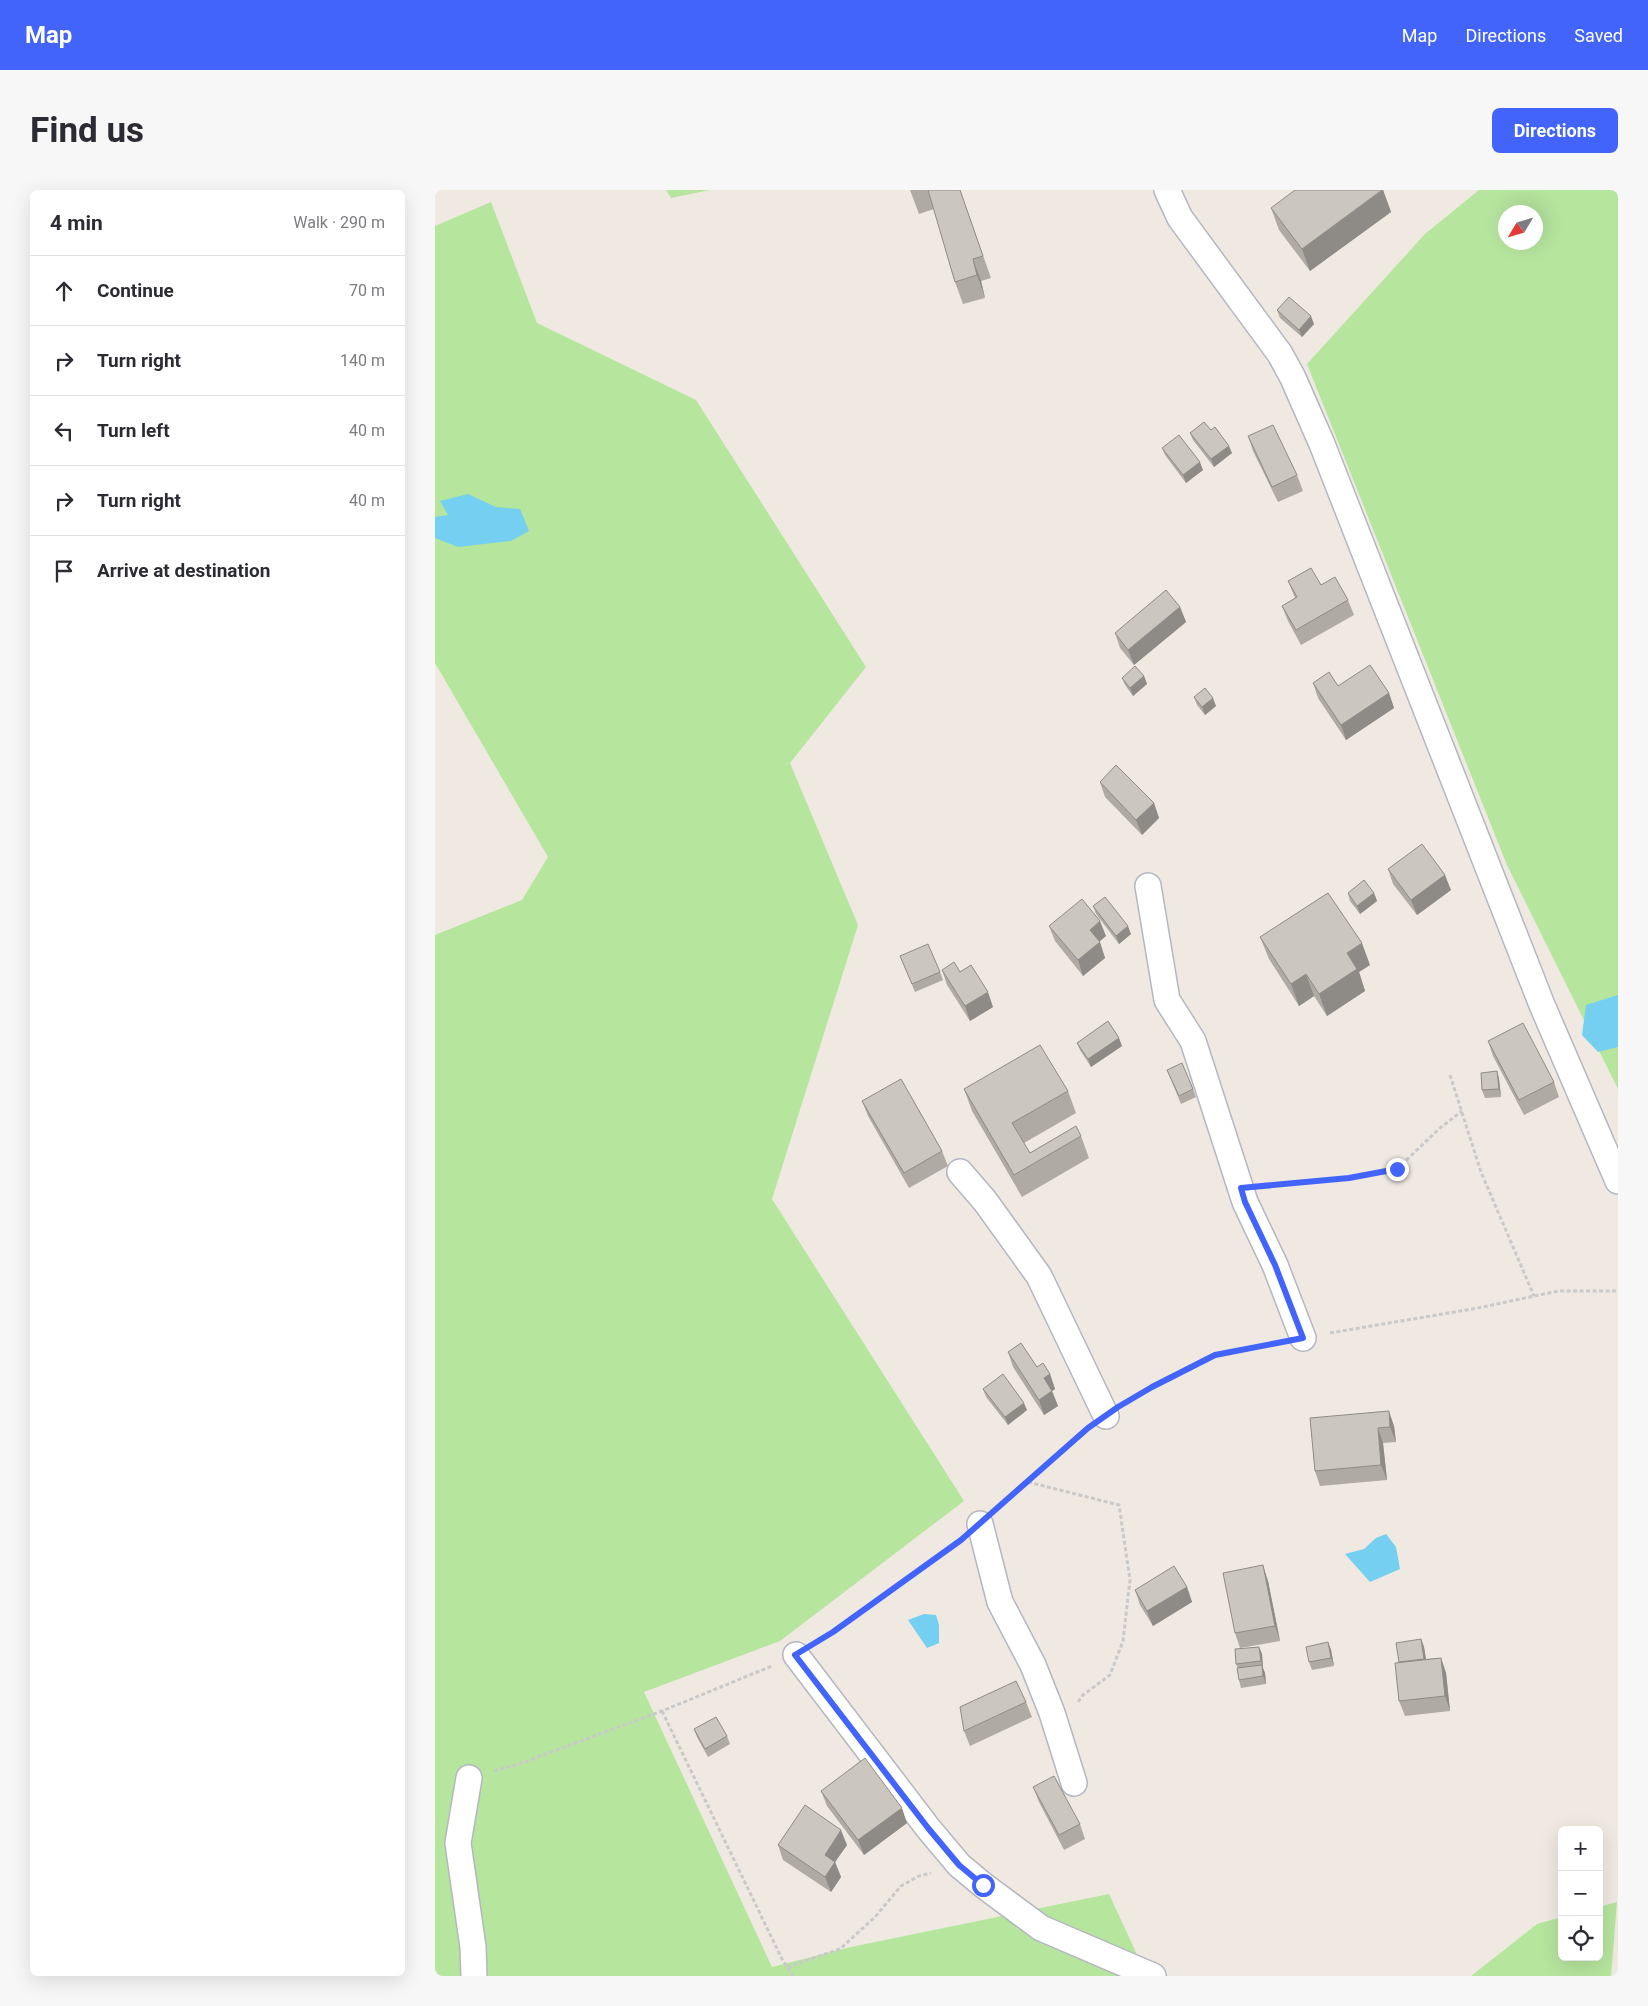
<!DOCTYPE html>
<html lang="en">
<head>
<meta charset="utf-8">
<style>
  :root { --surface:#fff; --page:#f7f7f7; --text:#2b2b33; --muted:#7c7c81; --line:#e1e1e2; --accent:#4264fb }
  body { margin:0; font-family:Roboto,sans-serif; background:var(--page); color:var(--text) }
  .controls { position:absolute; right:15px; bottom:15px; display:grid; overflow:hidden; border-radius:8px; box-shadow:0 5px 20px #0002 }
  .controls button { width:45px; height:45px; display:grid; place-items:center; padding:0; border:0; border-bottom:1px solid var(--line); background:var(--surface); color:var(--text); font:25px sans-serif }
  .compass { position:absolute; left:1063px; top:15px; width:45px; height:45px; border-radius:50%; background:var(--surface); box-shadow:0 5px 20px #0002; rotate:232deg }
  .stop { position:absolute; width:15px; height:15px; margin:-11px; border:4px solid #4264fb; border-radius:50%; background:#fff }
  .stop.end { background:#4264fb; border-color:#fff; box-shadow:0 1px 5px #0008 }
  .list { margin:0; padding:0; list-style:none }
  h2 { display:flex; justify-content:space-between; align-items:center; height:65px; margin:0; padding:0 20px; font-size:21px }
  h2 small { font-size:16px; font-weight:400; color:var(--muted) }
  .list li { display:grid; grid-template-columns:32px 1fr auto; gap:15px; align-items:center; box-sizing:border-box; height:70px; padding:0 20px; border-top:1px solid var(--line) }
  .list b { display:block; font-size:19px; white-space:nowrap }
  .list em { font-size:16px; font-style:normal; color:var(--muted) }
  .icon { flex:none; width:28px; height:28px; fill:none; stroke:currentColor; stroke-width:2; stroke-linecap:round; stroke-linejoin:round }
  .map { position:relative; flex:none; width:1183px; height:1786px; overflow:hidden; border-radius:8px }
  header { display:flex; align-items:center; gap:30px; box-sizing:border-box; height:70px; padding:0 25px; background:var(--accent); color:#fff }
  header strong { font-size:24px }
  nav { display:flex; gap:28px; margin-inline-start:auto; font-size:18px }
  .intro { display:flex; align-items:center; justify-content:space-between; box-sizing:border-box; height:120px; padding:0 30px }
  h1 { margin:0; font-size:35px }
  .button { padding:12px 22px; border-radius:8px; background:var(--accent); color:#fff; font-size:18px; font-weight:700 }
  main { display:flex; gap:30px; padding:0 30px }
  aside { flex:1; background:var(--surface); border-radius:8px; box-shadow:0 5px 20px #0002 }
  .map>svg:first-child { display:block }
</style>
</head>
<body>
<header>
<strong>Map</strong>
<nav><a>Map</a><a>Directions</a><a>Saved</a></nav>
</header>
<div class="intro"><h1>Find us</h1><a class="button">Directions</a></div>
<main>
<aside>
<h2>4 min<small>Walk · 290 m</small></h2>
<ul class="list">
<li><svg class="icon" aria-label="ahead" viewBox="0 0 24 24"><path d="M12 20V5M6 11l6-6 6 6"/></svg><div><b>Continue</b></div><em>70 m</em></li>
<li><svg class="icon" aria-label="right" viewBox="0 0 24 24"><path d="M7 20v-9h11M14 6l5 5-5 5"/></svg><div><b>Turn right</b></div><em>140 m</em></li>
<li><svg class="icon" aria-label="left" viewBox="0 0 24 24"><path d="M17 20v-9H6M10 6l-5 5 5 5"/></svg><div><b>Turn left</b></div><em>40 m</em></li>
<li><svg class="icon" aria-label="right" viewBox="0 0 24 24"><path d="M7 20v-9h11M14 6l5 5-5 5"/></svg><div><b>Turn right</b></div><em>40 m</em></li>
<li><svg class="icon" aria-label="arrive" viewBox="0 0 24 24"><path d="M6 21V4h12l-3 4 3 4H6"/></svg><div><b>Arrive at destination</b></div></li>
</ul>
</aside>
<div class="map">
<svg width="1183" height="1786" viewBox="0 0 1183 1786">
  <rect width="100%" height="100%" fill="#efe9e1"/>
  <g fill="#b6e59e" fill-rule="evenodd">
    <polygon points="231,0 275,0 236,8"/>
    <path d="M1044 0H1183V899L1072 675 872 174 990 44ZM1070 22H1100V52H1070Z"/>
    <polygon points="56,12 102,133 261,210 431,477 355,573 423,735 337,1009 529,1311 345,1451 209,1502 337,1777 416,1757 674,1704 712,1786 0,1786 0,745 87,710 113,667 0,473 0,36"/>
    <polygon points="1182,1712 1176,1786 1036,1786 1102,1734 1127,1727 1127,1767 1164,1767 1164,1717"/>
  </g>
  <g fill="#75cff0">
    <polygon points="33,304 61,317 85,319 94,341 76,351 23,357 0,348 0,327 13,325 5,311"/>
    <polygon points="1183,805 1183,857 1163,862 1147,845 1151,815"/>
    <polygon points="951,1344 961,1357 965,1379 935,1392 910,1364 929,1359 941,1348"/>
    <polygon points="489,1424 501,1425 504,1435 504,1453 492,1458 473,1430"/>
  </g>
  <g fill="none" stroke-linecap="round" stroke-linejoin="round">
    <defs>
      <g id="minor">
        <polyline points="732,0 745,28 845,164 858,188 887,254 1107,815 1183,991"/>
        <polyline points="713,696 732,810 758,851 810,1012 840,1075 868,1148"/>
        <polyline points="525,982 550,1011 604,1086 671,1226"/>
        <polyline points="545,1334 565,1412 598,1475 617,1523 639,1593"/>
        <polyline points="361,1465 493,1638 524,1675 548,1695 606,1738 718,1786"/>
        <polyline points="34,1588 23,1653 38,1757 39,1786"/>
      </g>
    </defs>
    <use href="#minor" stroke="#b4b7c1" stroke-width="28"/>
    <g stroke="#c9c9c9" stroke-width="3" stroke-dasharray="4 2.5" stroke-linecap="butt">
      <polyline points="1015,885 1046,982 1099,1106"/>
      <polyline points="833,995 915,988 962,979 1005,938 1027,921"/>
      <polyline points="895,1143 1043,1118 1123,1101 1183,1101"/>
      <polyline points="694,1211 752,1178 780,1165 842,1153"/>
      <polyline points="593,1292 684,1315 695,1390 688,1451 675,1485 648,1505 643,1512"/>
      <polyline points="564,1317 649,1241"/>
      <polyline points="384,1451 521,1353"/>
      <polyline points="227,1521 347,1769 358,1786"/>
      <polyline points="59,1581 84,1574 227,1521 337,1476"/>
      <polyline points="352,1777 405,1759 440,1727 466,1696 484,1686 496,1683"/>
    </g>
    <use href="#minor" stroke="#fff" stroke-width="25"/>
  </g>
  <g fill="#afaba4">
    <polygon points="475,0 525,0 556,88 546,91 550,108 528,114 520,92 499,19 484,24"/>
    <polygon points="948,0 956,22 875,81 844,40 836,18"/>
    <polygon points="842,120 879,134 867,147 845,128"/>
    <polygon points="776,240 797,263 779,277 758,250 755,243"/>
    <polygon points="813,246 862,285 868,301 843,312 818,261"/>
    <polygon points="727,258 768,280 751,293 730,265"/>
    <polygon points="853,391 886,395 913,410 919,425 866,455 853,431 847,416 860,408"/>
    <polygon points="745,417 751,432 699,475 685,458 680,443"/>
    <polygon points="709,486 712,494 698,506 690,495 687,488"/>
    <polygon points="878,493 954,503 959,518 911,550 883,508"/>
    <polygon points="759,507 781,516 770,525 762,515"/>
    <polygon points="665,592 719,613 724,628 707,645 670,607"/>
    <polygon points="953,679 1016,700 982,725 958,694"/>
    <polygon points="913,703 939,703 942,711 925,724 915,711"/>
    <polygon points="658,716 696,744 684,754 661,724"/>
    <polygon points="614,736 671,746 664,752 670,768 648,786 620,751"/>
    <polygon points="825,747 935,775 924,782 930,801 892,826 879,806 864,816 834,769"/>
    <polygon points="465,766 505,782 508,790 480,802"/>
    <polygon points="507,780 558,817 535,831 512,795"/>
    <polygon points="1053,851 1119,892 1124,907 1089,925 1058,866"/>
    <polygon points="642,853 687,856 656,877 645,860"/>
    <polygon points="732,880 758,899 761,907 746,914"/>
    <polygon points="1062,881 1064,889 1066,907 1050,908 1047,900"/>
    <polygon points="529,899 633,901 641,923 589,953 595,963 646,946 654,968 587,1007 537,921"/>
    <polygon points="427,911 507,961 513,976 474,998 433,926"/>
    <polygon points="573,1162 615,1184 620,1199 617,1201 623,1216 609,1225 578,1177"/>
    <polygon points="548,1199 592,1220 573,1235 551,1207"/>
    <polygon points="875,1228 959,1236 961,1252 948,1253 952,1290 885,1296 880,1281"/>
    <polygon points="833,1391 845,1451 805,1458 800,1443"/>
    <polygon points="752,1397 757,1412 718,1436 705,1415 700,1400"/>
    <polygon points="986,1449 989,1457 991,1469 1006,1468 1011,1483 1015,1521 970,1526 964,1511 964,1472"/>
    <polygon points="893,1452 896,1460 899,1476 877,1480 874,1472"/>
    <polygon points="824,1457 827,1464 828,1479 830,1483 831,1494 806,1498 804,1490 803,1478 801,1474"/>
    <polygon points="591,1512 597,1527 535,1556 529,1541"/>
    <polygon points="259,1539 292,1546 295,1554 273,1567 262,1547"/>
    <polygon points="598,1597 645,1634 650,1649 629,1660 604,1612"/>
    <polygon points="386,1601 472,1633 429,1665 392,1616"/>
    <polygon points="343,1655 412,1655 400,1672 406,1687 396,1702 348,1670"/>
  </g>
  <g fill="#8e8b86">
    <polygon points="948,0 956,22 875,81 867,59"/>
    <polygon points="538,69 546,91 550,108 542,85"/>
    <polygon points="876,126 879,134 867,147 864,140"/>
    <polygon points="794,256 797,263 779,277 776,269"/>
    <polygon points="765,272 768,280 751,293 748,285"/>
    <polygon points="745,417 751,432 699,475 693,460"/>
    <polygon points="709,486 712,494 698,506 695,498"/>
    <polygon points="954,503 959,518 911,550 906,535"/>
    <polygon points="778,508 781,516 770,525 767,517"/>
    <polygon points="719,613 724,628 707,645 701,630"/>
    <polygon points="1010,685 1016,700 982,725 976,710"/>
    <polygon points="939,703 942,711 925,724 922,716"/>
    <polygon points="665,731 671,746 660,755 655,740"/>
    <polygon points="693,736 696,744 684,754 681,746"/>
    <polygon points="665,752 670,768 648,786 643,770"/>
    <polygon points="927,753 935,775 924,782 930,801 892,826 884,804 912,763"/>
    <polygon points="871,784 879,806 864,816 856,794"/>
    <polygon points="553,802 558,817 535,831 530,816"/>
    <polygon points="684,848 687,856 656,877 653,869"/>
    <polygon points="1062,881 1064,889 1066,907 1064,899"/>
    <polygon points="615,1184 620,1199 617,1201 623,1216 609,1225 604,1210 609,1188"/>
    <polygon points="589,1213 592,1220 573,1235 570,1227"/>
    <polygon points="954,1221 959,1236 961,1252 955,1237"/>
    <polygon points="943,1238 948,1253 952,1290 946,1275"/>
    <polygon points="828,1375 833,1391 845,1451 840,1436"/>
    <polygon points="752,1397 757,1412 718,1436 712,1421"/>
    <polygon points="986,1449 989,1457 992,1476 989,1469"/>
    <polygon points="893,1452 896,1460 899,1476 896,1468"/>
    <polygon points="824,1457 827,1464 828,1479 826,1471"/>
    <polygon points="1006,1468 1011,1483 1015,1521 1010,1506"/>
    <polygon points="827,1475 830,1483 831,1494 828,1486"/>
    <polygon points="467,1618 472,1633 429,1665 423,1650"/>
    <polygon points="406,1640 412,1655 400,1672 406,1687 396,1702 390,1687 390,1665"/>
  </g>
  <g fill="#cbc7bf" stroke="#8e8b86">
    <polygon points="493,0 525,0 548,66 538,69 542,85 520,92"/>
    <polygon points="860,0 947,0 867,59 836,18"/>
    <polygon points="854,107 876,126 864,140 842,120"/>
    <polygon points="769,232 776,240 780,237 794,256 776,269 755,243"/>
    <polygon points="838,235 862,285 837,297 813,246"/>
    <polygon points="744,245 765,272 748,285 727,258"/>
    <polygon points="876,378 886,395 900,387 913,410 861,440 847,416 862,407 853,391"/>
    <polygon points="731,400 745,417 693,460 680,443"/>
    <polygon points="935,475 954,503 906,535 878,493 894,482 903,496"/>
    <polygon points="700,476 709,486 695,498 687,488"/>
    <polygon points="770,498 778,508 767,517 759,507"/>
    <polygon points="681,575 719,613 701,630 665,592"/>
    <polygon points="987,654 1010,685 976,710 953,679"/>
    <polygon points="929,690 939,703 922,716 913,703"/>
    <polygon points="893,703 927,753 912,763 922,779 884,804 871,784 856,794 825,747"/>
    <polygon points="670,707 693,736 681,746 658,716"/>
    <polygon points="647,709 665,731 655,740 665,752 643,770 614,736"/>
    <polygon points="493,754 505,782 477,794 465,766"/>
    <polygon points="519,772 525,782 536,775 553,802 530,816 507,780"/>
    <polygon points="673,831 684,848 653,869 642,853"/>
    <polygon points="1088,833 1119,892 1084,910 1053,851"/>
    <polygon points="605,855 633,901 577,933 595,963 641,936 646,946 579,985 529,899"/>
    <polygon points="747,873 758,899 744,906 732,880"/>
    <polygon points="1062,881 1064,899 1047,900 1046,883"/>
    <polygon points="466,889 507,961 469,983 427,911"/>
    <polygon points="586,1153 602,1177 608,1173 615,1184 609,1188 617,1201 604,1210 573,1162"/>
    <polygon points="568,1184 589,1213 570,1227 548,1199"/>
    <polygon points="954,1221 955,1237 943,1238 946,1275 880,1281 875,1228"/>
    <polygon points="828,1375 840,1436 800,1443 788,1383"/>
    <polygon points="739,1376 752,1397 712,1421 700,1400"/>
    <polygon points="986,1449 989,1469 964,1472 961,1453"/>
    <polygon points="893,1452 896,1468 874,1472 871,1457"/>
    <polygon points="824,1457 826,1471 801,1474 800,1459"/>
    <polygon points="1006,1468 1010,1506 964,1511 960,1473"/>
    <polygon points="827,1475 828,1486 804,1490 802,1478"/>
    <polygon points="581,1491 591,1512 529,1541 525,1517"/>
    <polygon points="281,1527 292,1546 270,1559 259,1539"/>
    <polygon points="430,1568 467,1618 423,1650 386,1601"/>
    <polygon points="619,1586 645,1634 624,1645 598,1597"/>
    <polygon points="370,1615 406,1640 390,1665 400,1672 390,1687 343,1655"/>
  </g>
  <g fill="none" stroke-linecap="round" stroke-linejoin="round">
    <polyline stroke="#4264fb" stroke-width="6" points="548,1695 524,1675 493,1638 360,1465 398,1442 526,1350 653,1238 683,1217 717,1197 780,1165 868,1148 840,1075 810,1012 806,998 914,988 962,979"/>
  </g>
</svg>
<div class="controls">
<button>+</button>
<button>−</button>
<button><svg class="icon" aria-label="locate" viewBox="0 0 24 24"><circle cx="12" cy="12" r="6"/><path d="M12 2v4M12 18v4M2 12h4M18 12h4"/></svg></button>
</div>
<svg class="compass" viewBox="-18 -18 36 36"><path d="M0-13l5 13h-10z" fill="#e53935"/><path d="M0 13l5-13h-10z" fill="#7c7c81"/></svg>
<div class="stop" style="left:548px;top:1695px"></div>
<div class="stop end" style="left:962px;top:979px"></div>
</div>
</main>
</body>
</html>
